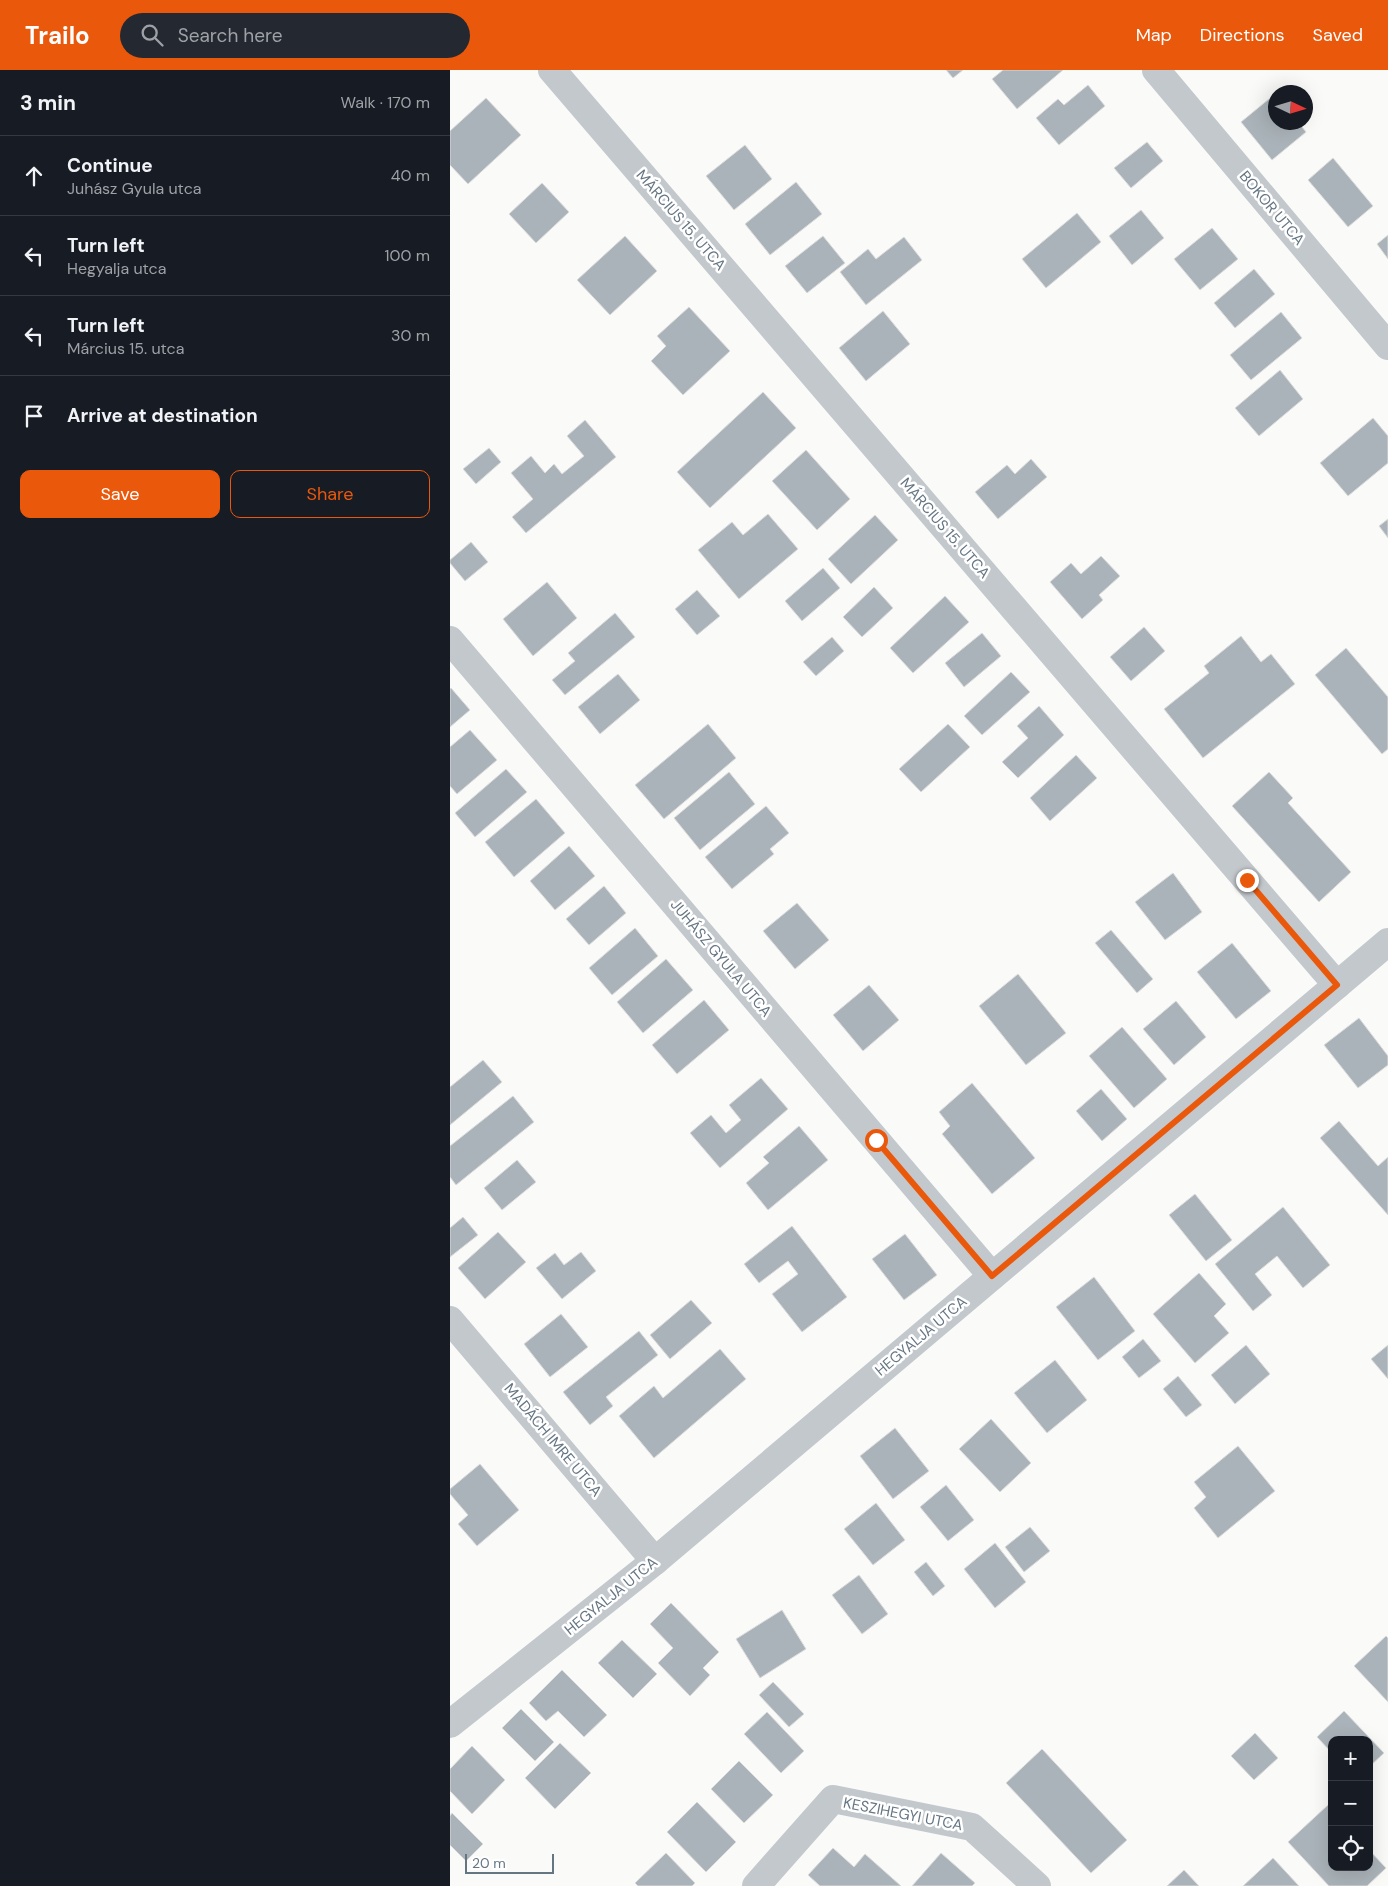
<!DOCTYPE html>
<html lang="en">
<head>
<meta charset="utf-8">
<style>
  :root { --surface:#171b24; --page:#242831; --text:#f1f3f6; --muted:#9ea1a6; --line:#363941; --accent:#ea580c }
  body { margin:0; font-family:"DM Sans",sans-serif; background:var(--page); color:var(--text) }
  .controls { position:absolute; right:15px; bottom:15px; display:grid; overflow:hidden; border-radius:10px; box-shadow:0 5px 20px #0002 }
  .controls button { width:45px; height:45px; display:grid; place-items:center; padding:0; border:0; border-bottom:1px solid var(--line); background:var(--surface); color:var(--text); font:25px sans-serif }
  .compass { position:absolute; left:818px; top:15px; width:45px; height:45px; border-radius:50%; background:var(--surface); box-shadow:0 5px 20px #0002; rotate:94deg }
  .scale { position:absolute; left:15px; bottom:12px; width:89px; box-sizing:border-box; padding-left:5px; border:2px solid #657683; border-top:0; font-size:14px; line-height:18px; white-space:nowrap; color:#657683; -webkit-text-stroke:4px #fff; paint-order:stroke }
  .stop { position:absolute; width:15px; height:15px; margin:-11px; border:4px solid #ea580c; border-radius:50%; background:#fff }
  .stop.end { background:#ea580c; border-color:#fff; box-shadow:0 1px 5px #0008 }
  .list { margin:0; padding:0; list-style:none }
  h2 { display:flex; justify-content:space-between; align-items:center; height:65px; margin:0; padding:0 20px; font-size:21px }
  h2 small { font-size:16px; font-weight:400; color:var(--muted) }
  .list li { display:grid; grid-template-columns:32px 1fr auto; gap:15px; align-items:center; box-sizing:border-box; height:80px; padding:0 20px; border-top:1px solid var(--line) }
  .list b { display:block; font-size:19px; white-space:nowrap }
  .list p { margin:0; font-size:16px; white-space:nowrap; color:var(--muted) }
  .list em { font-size:16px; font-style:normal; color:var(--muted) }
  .actions { display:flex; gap:10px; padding:15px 20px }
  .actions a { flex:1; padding:11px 0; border:1px solid var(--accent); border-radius:10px; text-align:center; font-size:18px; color:var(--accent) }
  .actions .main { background:var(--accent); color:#fff }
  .icon { flex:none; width:28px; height:28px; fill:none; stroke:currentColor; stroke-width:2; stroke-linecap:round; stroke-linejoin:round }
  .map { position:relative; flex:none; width:938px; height:1816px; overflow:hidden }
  header { display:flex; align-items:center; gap:30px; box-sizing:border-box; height:70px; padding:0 25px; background:var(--accent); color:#fff }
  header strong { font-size:24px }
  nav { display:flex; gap:28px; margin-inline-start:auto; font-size:18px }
  .search { width:350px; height:45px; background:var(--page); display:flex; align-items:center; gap:12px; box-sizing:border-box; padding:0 18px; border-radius:28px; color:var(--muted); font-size:19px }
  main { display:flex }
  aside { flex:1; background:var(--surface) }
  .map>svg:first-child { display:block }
</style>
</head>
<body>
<header>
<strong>Trailo</strong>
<div class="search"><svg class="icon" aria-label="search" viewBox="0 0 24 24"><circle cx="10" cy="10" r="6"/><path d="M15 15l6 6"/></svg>Search here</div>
<nav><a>Map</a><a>Directions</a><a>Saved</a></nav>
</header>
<main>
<aside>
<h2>3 min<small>Walk · 170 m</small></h2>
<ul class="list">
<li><svg class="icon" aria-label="ahead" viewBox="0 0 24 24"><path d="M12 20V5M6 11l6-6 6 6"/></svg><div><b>Continue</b><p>Juhász Gyula utca</p></div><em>40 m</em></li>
<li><svg class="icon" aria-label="left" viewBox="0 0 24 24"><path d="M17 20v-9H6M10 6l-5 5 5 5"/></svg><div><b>Turn left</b><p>Hegyalja utca</p></div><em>100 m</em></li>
<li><svg class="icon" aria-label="left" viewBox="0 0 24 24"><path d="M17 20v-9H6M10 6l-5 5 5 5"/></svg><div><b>Turn left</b><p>Március 15. utca</p></div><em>30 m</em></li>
<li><svg class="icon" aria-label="arrive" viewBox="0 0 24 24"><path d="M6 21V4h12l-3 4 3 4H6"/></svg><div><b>Arrive at destination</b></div></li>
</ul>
<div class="actions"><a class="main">Save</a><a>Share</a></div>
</aside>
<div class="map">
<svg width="938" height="1816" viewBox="0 0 938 1816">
  <rect width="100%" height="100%" fill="#fafaf8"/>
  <g fill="#aab3b9" stroke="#dcdcda">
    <polygon points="496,0 513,0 503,8"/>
    <polygon points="553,0 613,0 567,39 542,9"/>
    <polygon points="638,15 655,36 609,75 586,48 608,29 614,35"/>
    <polygon points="825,24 826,52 848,52 856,62 822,90 791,52"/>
    <polygon points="36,28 71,65 18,114 0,95 0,61"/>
    <polygon points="697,72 713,91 681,118 664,98"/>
    <polygon points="295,75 322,109 284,140 256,106"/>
    <polygon points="883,88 923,136 898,157 858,110"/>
    <polygon points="346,112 372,144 320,185 295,154"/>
    <polygon points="92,113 119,142 86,173 59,144"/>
    <polygon points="691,140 714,168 682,195 659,166"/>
    <polygon points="627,143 651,172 596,218 572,189"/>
    <polygon points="762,158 788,189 750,220 724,189"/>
    <polygon points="938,165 938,189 927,174"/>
    <polygon points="175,166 207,201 160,245 127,210"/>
    <polygon points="373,166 395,193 357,223 335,196"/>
    <polygon points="454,167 472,190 416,235 390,202 418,179 426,189"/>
    <polygon points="804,199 825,224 785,258 764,233"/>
    <polygon points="239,237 280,281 233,325 201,291 216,276 207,266"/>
    <polygon points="433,241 460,274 416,311 389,278"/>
    <polygon points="831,242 852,268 801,310 780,285"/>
    <polygon points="830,300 853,329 809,366 785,338"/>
    <polygon points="313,322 346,358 260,438 227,402"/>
    <polygon points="923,348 938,366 938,393 898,426 870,393"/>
    <polygon points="135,350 166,387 76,463 62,447 83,429 61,403 81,386 95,403 104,394 112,404 134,386 117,366"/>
    <polygon points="39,378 51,392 26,414 13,399"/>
    <polygon points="356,380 400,429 367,460 322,411"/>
    <polygon points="581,389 597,407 548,449 525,422 557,395 565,404"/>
    <polygon points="318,444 348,479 289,529 248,480 282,452 293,465"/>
    <polygon points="425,445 448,470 401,514 378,489"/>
    <polygon points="938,449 938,468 929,456"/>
    <polygon points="21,472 38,492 15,511 0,493 0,490"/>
    <polygon points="651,486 670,506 649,525 653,530 632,549 600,512 621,493 631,504"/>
    <polygon points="373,498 390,518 352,551 335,531"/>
    <polygon points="97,512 127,548 83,586 53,549"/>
    <polygon points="424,517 443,538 412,567 393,547"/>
    <polygon points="247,520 270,546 247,565 225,539"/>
    <polygon points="495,526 519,552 463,603 440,578"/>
    <polygon points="165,543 185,567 115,625 102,610 125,591 118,583"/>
    <polygon points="694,557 715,581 681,611 660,587"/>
    <polygon points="532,563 551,586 514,617 495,593"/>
    <polygon points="791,566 811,592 821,584 845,614 753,688 714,639 759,603 754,596"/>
    <polygon points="382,567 394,581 366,606 353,592"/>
    <polygon points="896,578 938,627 938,679 932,684 865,605"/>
    <polygon points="561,602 580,622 532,665 514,646"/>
    <polygon points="168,604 190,630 150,664 128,637"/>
    <polygon points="1,618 20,640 0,657 0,619"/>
    <polygon points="589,636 614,665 568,708 552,692 578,668 567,656"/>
    <polygon points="258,654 286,688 214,749 185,715"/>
    <polygon points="498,654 520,677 471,722 449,699"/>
    <polygon points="20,660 47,690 7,724 0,716 0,677"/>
    <polygon points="626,685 647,708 600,751 580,728"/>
    <polygon points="56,699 77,722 25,767 5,743"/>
    <polygon points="279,702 305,734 250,780 224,748"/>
    <polygon points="819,702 843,728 838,733 901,802 869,832 782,736"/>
    <polygon points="86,729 115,763 64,807 35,772"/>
    <polygon points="316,736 339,763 320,779 324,784 282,819 255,787"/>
    <polygon points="119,776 145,806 105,840 80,811"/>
    <polygon points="723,803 752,842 715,870 685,832"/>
    <polygon points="154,816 176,843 139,875 116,849"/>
    <polygon points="347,833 379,870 345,899 313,861"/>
    <polygon points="185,858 208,886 162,925 139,898"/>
    <polygon points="661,860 703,909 687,923 645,873"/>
    <polygon points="782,873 821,921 786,949 747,902"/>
    <polygon points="216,889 243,920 193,963 167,932"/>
    <polygon points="568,904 616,963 576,995 529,936"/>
    <polygon points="419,915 449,950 413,981 383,945"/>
    <polygon points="254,930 279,960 227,1004 202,975"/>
    <polygon points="726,931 756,967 724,995 693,959"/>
    <polygon points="909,948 938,986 938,995 908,1018 874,975"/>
    <polygon points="672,957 717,1009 684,1038 639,986"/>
    <polygon points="33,990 52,1012 0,1055 0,1017"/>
    <polygon points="311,1008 338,1039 270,1098 240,1063 261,1045 276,1063 291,1050 279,1035"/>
    <polygon points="522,1013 585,1088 542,1124 492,1064 500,1056 489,1042"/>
    <polygon points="651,1019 677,1049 652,1071 626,1041"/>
    <polygon points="63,1026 84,1052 6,1115 0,1107 0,1076"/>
    <polygon points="889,1051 928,1096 938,1087 938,1145 870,1068"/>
    <polygon points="349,1056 378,1090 318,1140 296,1113 319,1093 313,1087"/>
    <polygon points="67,1090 86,1112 52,1140 34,1118"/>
    <polygon points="745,1124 782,1170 756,1191 719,1145"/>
    <polygon points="833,1137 880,1195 853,1218 827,1186 805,1204 822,1225 803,1241 765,1194"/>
    <polygon points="13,1147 28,1165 0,1187 0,1158"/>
    <polygon points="342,1156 397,1227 352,1262 322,1224 348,1204 338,1191 309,1213 294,1194"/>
    <polygon points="48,1162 76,1192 35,1229 8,1198"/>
    <polygon points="455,1164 487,1205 454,1230 422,1189"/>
    <polygon points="131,1182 146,1201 112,1229 86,1198 105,1183 114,1195"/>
    <polygon points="749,1203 776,1234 764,1246 779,1263 745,1293 703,1244"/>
    <polygon points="644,1207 685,1261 648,1290 606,1237"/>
    <polygon points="241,1230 262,1253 220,1289 200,1265"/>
    <polygon points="111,1244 138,1277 100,1307 74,1274"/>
    <polygon points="189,1261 208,1285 156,1327 163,1336 140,1355 113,1322"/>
    <polygon points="693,1269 711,1291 689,1308 672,1287"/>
    <polygon points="796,1275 820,1304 785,1334 761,1305"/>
    <polygon points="938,1275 938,1309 921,1289"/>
    <polygon points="270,1279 296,1309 204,1388 169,1346 204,1316 213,1328"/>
    <polygon points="605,1290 637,1330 597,1363 564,1323"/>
    <polygon points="728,1306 752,1335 736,1347 713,1319"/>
    <polygon points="541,1349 581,1393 550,1422 509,1379"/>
    <polygon points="445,1358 479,1401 443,1429 410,1386"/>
    <polygon points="788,1376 825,1421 768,1468 744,1438 756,1427 744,1412"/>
    <polygon points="30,1394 69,1440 27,1476 8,1454 18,1445 0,1424 0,1419"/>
    <polygon points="496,1415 524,1450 498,1471 470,1437"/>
    <polygon points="426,1433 455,1470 423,1495 394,1459"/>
    <polygon points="580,1457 600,1481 574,1502 555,1477"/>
    <polygon points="545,1473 576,1512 545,1538 514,1499"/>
    <polygon points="476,1492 495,1516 483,1526 464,1502"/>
    <polygon points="409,1505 438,1544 412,1564 382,1525"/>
    <polygon points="221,1533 269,1582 253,1598 260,1605 240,1626 208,1593 223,1578 200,1554"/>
    <polygon points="332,1540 356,1579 310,1608 286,1569"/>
    <polygon points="936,1566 938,1568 938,1632 904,1596"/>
    <polygon points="172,1570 207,1604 183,1628 148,1593"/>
    <polygon points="112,1600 157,1645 134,1667 108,1641 96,1651 79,1633"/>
    <polygon points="323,1612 354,1644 339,1657 309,1625"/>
    <polygon points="71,1639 104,1672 85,1691 52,1658"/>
    <polygon points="894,1641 934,1683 919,1697 919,1670 882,1670 882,1683 867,1667"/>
    <polygon points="317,1642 354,1681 331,1703 294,1664"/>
    <polygon points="805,1663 828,1688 804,1710 781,1686"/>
    <polygon points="110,1673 141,1703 105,1739 75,1708"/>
    <polygon points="22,1676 55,1710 22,1744 0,1721 0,1699"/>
    <polygon points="592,1679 677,1770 641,1803 556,1713"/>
    <polygon points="289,1691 323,1725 294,1753 261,1719"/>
    <polygon points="247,1732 286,1772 256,1802 217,1762"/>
    <polygon points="878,1735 882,1739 882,1797 919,1797 919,1780 936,1798 917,1816 879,1816 838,1772"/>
    <polygon points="2,1743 33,1774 16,1791 0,1775 0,1746"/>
    <polygon points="383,1778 404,1797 415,1784 451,1816 370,1816 358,1805"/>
    <polygon points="216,1783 245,1813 242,1816 188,1816 185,1813"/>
    <polygon points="491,1783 525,1813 522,1816 462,1816"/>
    <polygon points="823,1788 849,1816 793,1816"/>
    <polygon points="734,1800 749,1816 717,1816"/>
  </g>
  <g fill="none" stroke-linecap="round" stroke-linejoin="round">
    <g stroke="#c3c8cc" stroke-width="28">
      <polyline points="102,0 887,915"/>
      <polyline points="706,0 938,276"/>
      <polyline points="0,570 542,1206"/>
      <polyline points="0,1250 205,1491"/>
      <polyline points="0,1654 205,1491 938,872"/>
      <polyline points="306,1816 383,1729 522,1757 587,1816"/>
    </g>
  </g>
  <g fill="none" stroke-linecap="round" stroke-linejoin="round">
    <polyline stroke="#ea580c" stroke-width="6" points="426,1070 542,1206 887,915 797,810"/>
  </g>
  <g text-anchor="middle" stroke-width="5" stroke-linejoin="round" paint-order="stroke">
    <g font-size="15" fill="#657683" stroke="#fff">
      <text transform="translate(822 138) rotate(50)" y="5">BOKOR UTCA</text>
      <text transform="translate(231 150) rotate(49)" y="5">MÁRCIUS 15. UTCA</text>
      <text transform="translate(495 458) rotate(49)" y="5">MÁRCIUS 15. UTCA</text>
      <text transform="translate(271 888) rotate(50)" y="5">JUHÁSZ GYULA UTCA</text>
      <text transform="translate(471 1266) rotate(-40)" y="5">HEGYALJA UTCA</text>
      <text transform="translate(103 1370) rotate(50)" y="5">MADÁCH IMRE UTCA</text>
      <text transform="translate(161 1526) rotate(-39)" y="5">HEGYALJA UTCA</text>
      <text transform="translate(453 1744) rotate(11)" y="5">KESZIHEGYI UTCA</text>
    </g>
  </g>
</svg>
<div class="controls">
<button>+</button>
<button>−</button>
<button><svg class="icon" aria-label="locate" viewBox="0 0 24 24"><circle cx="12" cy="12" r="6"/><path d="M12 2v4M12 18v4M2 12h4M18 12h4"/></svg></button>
</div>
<svg class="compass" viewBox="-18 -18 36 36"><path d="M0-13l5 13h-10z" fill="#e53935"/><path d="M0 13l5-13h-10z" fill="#9ea1a6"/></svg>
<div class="scale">20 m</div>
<div class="stop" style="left:426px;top:1070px"></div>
<div class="stop end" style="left:797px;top:810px"></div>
</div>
</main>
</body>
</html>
